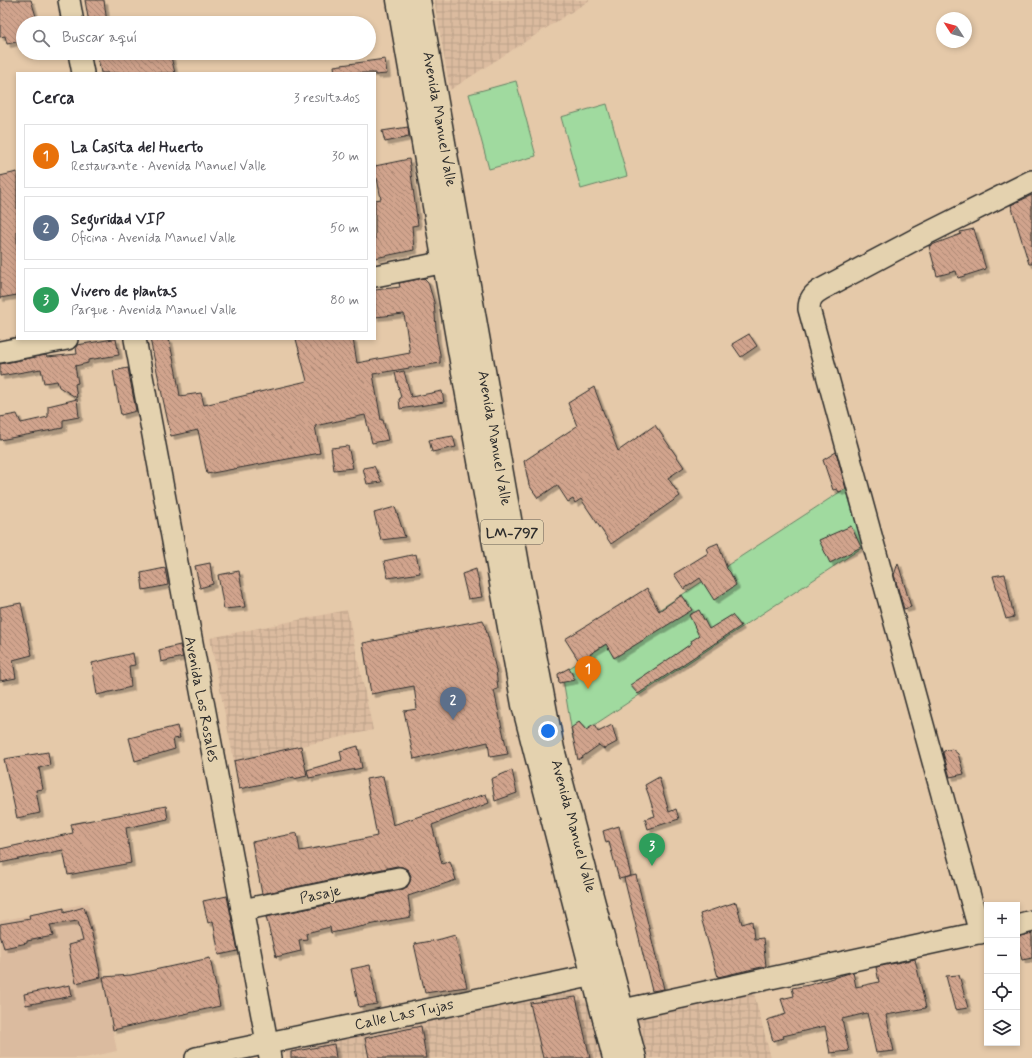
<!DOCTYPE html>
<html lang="es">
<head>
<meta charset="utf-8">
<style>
  :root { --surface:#fff; --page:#f7f7f7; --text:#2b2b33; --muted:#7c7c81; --line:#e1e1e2; --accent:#ea580c }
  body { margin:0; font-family:Mynerve,sans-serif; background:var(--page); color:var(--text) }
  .controls { position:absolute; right:12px; bottom:12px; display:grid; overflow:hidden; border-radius:0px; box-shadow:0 2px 6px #0003 }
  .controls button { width:36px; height:36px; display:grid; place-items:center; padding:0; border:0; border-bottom:1px solid var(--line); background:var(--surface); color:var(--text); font:20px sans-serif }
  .compass { position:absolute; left:936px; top:12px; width:36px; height:36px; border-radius:50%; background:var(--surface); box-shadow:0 2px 6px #0003; rotate:306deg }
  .you { position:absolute; left:548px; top:731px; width:14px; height:14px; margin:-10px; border:3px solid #fff; border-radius:50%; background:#1a73e8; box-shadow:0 0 0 6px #1a73e833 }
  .badge { display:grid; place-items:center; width:26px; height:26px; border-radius:50%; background:var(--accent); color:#fff; font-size:13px; font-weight:700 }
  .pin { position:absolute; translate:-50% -33px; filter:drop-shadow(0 1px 2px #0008) }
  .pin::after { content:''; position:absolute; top:21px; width:14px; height:12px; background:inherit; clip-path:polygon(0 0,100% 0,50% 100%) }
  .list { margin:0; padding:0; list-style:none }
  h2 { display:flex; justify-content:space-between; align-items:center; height:52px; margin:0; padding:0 16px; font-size:17px }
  h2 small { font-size:13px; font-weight:400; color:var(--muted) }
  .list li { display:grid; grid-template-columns:26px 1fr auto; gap:12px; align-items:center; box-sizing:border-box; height:64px; margin:0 8px 8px; padding:0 8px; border:1px solid var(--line); border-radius:0px }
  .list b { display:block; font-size:15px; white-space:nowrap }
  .list p { margin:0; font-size:13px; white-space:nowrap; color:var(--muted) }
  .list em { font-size:13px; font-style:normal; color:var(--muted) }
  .icon { flex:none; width:22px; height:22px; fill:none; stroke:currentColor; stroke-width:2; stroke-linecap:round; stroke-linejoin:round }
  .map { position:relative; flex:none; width:1032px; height:1058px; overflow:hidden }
  .search { position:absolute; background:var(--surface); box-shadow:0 2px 6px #0003; left:16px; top:16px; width:360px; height:44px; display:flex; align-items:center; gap:10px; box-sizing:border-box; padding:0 14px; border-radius:22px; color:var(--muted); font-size:15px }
  .panel { position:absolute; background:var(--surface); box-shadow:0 2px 6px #0003; left:16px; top:72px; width:360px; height:268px; border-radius:0px }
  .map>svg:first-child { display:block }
</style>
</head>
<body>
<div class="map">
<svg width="1032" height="1058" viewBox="0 0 1032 1058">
  <defs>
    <pattern id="industrial-grid" width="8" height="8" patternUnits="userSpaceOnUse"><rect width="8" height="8" fill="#dbbb9f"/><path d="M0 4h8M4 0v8" fill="none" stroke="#bca189"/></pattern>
    <pattern id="building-back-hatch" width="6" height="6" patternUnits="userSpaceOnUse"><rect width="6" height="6" fill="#d1a48d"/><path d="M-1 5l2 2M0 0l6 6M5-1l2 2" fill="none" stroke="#aa8673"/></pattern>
    <filter id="shadow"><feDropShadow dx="3.5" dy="3.5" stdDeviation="0" flood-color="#0004"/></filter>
  </defs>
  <rect width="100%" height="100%" fill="#e5c9a9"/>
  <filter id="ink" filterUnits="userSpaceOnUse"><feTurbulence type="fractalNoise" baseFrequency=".025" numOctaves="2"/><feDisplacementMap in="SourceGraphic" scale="8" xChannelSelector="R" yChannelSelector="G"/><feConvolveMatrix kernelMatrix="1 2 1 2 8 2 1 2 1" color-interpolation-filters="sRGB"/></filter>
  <g filter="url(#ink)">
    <polygon fill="#dbbb9f" points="88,903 117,1051 85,1058 0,1058 0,921"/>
    <g fill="url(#industrial-grid)">
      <polygon points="434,0 590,0 450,90"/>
      <polygon points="347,610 373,730 234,761 210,638"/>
      <polygon points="571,989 593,1009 605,1058 286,1058 286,1048"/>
      <polygon points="753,990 771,1058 648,1058 637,1017"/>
    </g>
    <g fill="#a0da9f" stroke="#668265">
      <polygon points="516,81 536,156 489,169 469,94"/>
      <polygon points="607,104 627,176 581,189 561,117"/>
      <polygon points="846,488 863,547 573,739 562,673"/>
    </g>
    <g fill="url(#building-back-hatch)" stroke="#2b2b2b" filter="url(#shadow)">
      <polygon points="0,0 31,0 38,23 23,23 23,29 19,30 21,41 7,44 5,36 0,37"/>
      <polygon points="85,0 104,0 107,23 89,23"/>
      <polygon points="112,53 170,53 175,73 101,73 98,58 113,55"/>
      <polygon points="385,59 387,74 375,75 375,73 335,73 334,66"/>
      <polygon points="408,127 409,137 385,142 382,131"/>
      <polygon points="409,159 418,225 412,226 414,250 375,258 375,200 381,199 377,178 375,179 375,166"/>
      <polygon points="17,172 17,295 0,298 0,176"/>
      <polygon points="1032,195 1032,264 1029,264 1011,205"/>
      <polygon points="974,229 986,269 958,278 956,271 937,276 929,246 961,234 960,232"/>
      <polygon points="424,278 428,282 434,302 437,340 440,354 440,363 373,374 381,420 383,420 388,440 372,443 365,415 315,426 320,453 207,474 198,430 171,436 150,339 169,339 176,372 180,396 201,393 204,405 307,381 296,339 353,339 357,363 410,353 404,314 375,317 375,290 400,287 399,283"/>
      <polygon points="749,334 757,346 741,357 732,344"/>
      <polygon points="113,339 116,339 119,355 88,360 88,363 75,366 78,383 75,384 77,398 59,387 57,381 44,383 41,369 0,376 0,364 46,355 47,357 77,354 76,347 77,345"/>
      <polygon points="128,368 136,411 121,415 113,371"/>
      <polygon points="404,371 411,397 442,391 444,402 400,409 399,399 401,398 395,373"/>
      <polygon points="594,387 618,451 655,425 684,467 668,478 680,496 611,544 581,499 575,503 573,499 568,502 557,485 538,498 529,485 524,461 577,426 568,403"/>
      <polygon points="77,399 79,417 63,420 63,428 0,440 0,417 17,414 21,423 48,417 48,406"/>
      <polygon points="453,436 456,447 432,452 429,440"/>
      <polygon points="348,446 353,468 334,470 331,448"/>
      <polygon points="836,452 846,489 839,492 837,489 833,490 823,460"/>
      <polygon points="374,466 382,482 367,484 363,468"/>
      <polygon points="395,507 405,537 381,540 374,513"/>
      <polygon points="851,526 861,547 830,563 819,540"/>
      <polygon points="718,543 727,569 730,572 736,585 714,600 700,578 684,589 674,574 708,553 706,548"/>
      <polygon points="416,554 420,573 388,578 384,561"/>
      <polygon points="210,563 213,584 200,588 195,566"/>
      <polygon points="898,563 911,607 904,609 894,575"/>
      <polygon points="165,568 168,585 143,590 141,573"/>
      <polygon points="476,569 482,597 468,599 462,574"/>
      <polygon points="239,571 245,607 224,609 218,575"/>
      <polygon points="1005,574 1014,617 1006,619 993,576"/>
      <polygon points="647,588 659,611 682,595 692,610 614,658 606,644 579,661 565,639"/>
      <polygon points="21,603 32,655 13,660 16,678 0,681 0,607"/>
      <polygon points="699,610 709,629 732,615 741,626 638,694 630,685 666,661 692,643 691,641 699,636 689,615"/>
      <polygon points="483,620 489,640 496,670 498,689 494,690 502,728 508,754 490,757 488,742 414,759 404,711 417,709 414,686 371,694 363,643"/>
      <polygon points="180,645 183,657 161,662 159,650"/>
      <polygon points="133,653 135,665 129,666 131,687 97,695 92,663"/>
      <polygon points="569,668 575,680 559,683 558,674"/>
      <polygon points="579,722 586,730 594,725 598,732 612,725 617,742 604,749 599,745 578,760 571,728"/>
      <polygon points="177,726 180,738 173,739 175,749 135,761 129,738"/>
      <polygon points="301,746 307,776 294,779 294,777 239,789 234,761"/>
      <polygon points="358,746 362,768 309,778 307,770 342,760 340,751"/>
      <polygon points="952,749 958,754 964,774 950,777 943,753 944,751"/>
      <polygon points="48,752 50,765 39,768 43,789 36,790 40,813 17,818 4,759"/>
      <polygon points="512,770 517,793 495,801 491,779"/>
      <polygon points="383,776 393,825 486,794 489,803 432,825 442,864 450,861 456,880 408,896 411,917 393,920 331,933 330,927 306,933 307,939 299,940 301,951 276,957 266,917 401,890 407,887 410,881 411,876 408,870 402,867 397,866 262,894 252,842 297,833 300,851 349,842 377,836 366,779"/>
      <polygon points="659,777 669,812 676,809 679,819 648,829 645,819 655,816 649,796 645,785"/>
      <polygon points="166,806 168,819 126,828 131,863 68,875 63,850 0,863 0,849 73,833 71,824"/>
      <polygon points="619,826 631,876 619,879 609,842 606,843 603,831"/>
      <polygon points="636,875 664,989 652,991 624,878"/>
      <polygon points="227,896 238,951 219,955 213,921 208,923 203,901"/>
      <polygon points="736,902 742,924 752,921 754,939 763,938 766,966 718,977 700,914"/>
      <polygon points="84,907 92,934 101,977 76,983 68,945 83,941 78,921 50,925 53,936 27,941 27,943 4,948 0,935 0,924 30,919 29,915 55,910 64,908 64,913"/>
      <polygon points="1032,933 1032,958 1022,960 1017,941 1017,937"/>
      <polygon points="455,935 467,987 452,989 425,993 414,944 441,939"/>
      <polygon points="210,958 220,1006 113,1030 103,977 131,975"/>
      <polygon points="915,959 926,1008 886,1015 894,1051 876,1053 867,1013 842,1019 849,1051 830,1053 825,1026 783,1036 784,1038 773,1041 767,1020 786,1014 781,999 794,996 792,988 809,985 853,972 856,987 879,982 876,967"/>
      <polygon points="370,965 377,1004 359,1007 351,969"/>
      <polygon points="959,975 968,1008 955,1010 946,976"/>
      <polygon points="70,985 72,996 26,1005 24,994"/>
      <polygon points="576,997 590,1058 543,1058 530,1003"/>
      <polygon points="421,1026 426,1058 369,1058 365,1038"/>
      <polygon points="334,1044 336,1058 291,1058 291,1052"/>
    </g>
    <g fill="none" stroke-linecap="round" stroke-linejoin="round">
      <defs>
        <g id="minor">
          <polyline points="69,0 73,23"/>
          <polyline points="79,53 83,73"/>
          <polyline points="375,276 461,259"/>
          <polyline points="135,339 270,1058"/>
          <polyline points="0,352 67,339"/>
          <polyline points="242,910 399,878"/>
          <polyline points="1017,925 1032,921"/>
          <path d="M980 933 809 309C809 299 813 294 822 289L916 239 1032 181"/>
          <polyline points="623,1010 987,931"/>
          <polyline points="196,1058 609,972"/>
        </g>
        <g id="major">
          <polyline points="398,0 463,372 523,705 614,1058"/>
          <polyline points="419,0 520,576 553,749 635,1058"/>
        </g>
      </defs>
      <use href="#minor" stroke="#2b2b2b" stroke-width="24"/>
      <use href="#major" stroke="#2b2b2b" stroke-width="25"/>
      <use href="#minor" stroke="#e4d2af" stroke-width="21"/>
      <use href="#major" stroke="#e4d2af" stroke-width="22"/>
    </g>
  </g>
  <g text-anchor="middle" stroke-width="3" stroke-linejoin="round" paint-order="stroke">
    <rect fill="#e4d2af" stroke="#625d53" stroke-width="1" x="481" y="520" width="62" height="24" rx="3"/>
    <g font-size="14" font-weight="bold" fill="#2b2b2b">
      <text x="512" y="537">LM-797</text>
    </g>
    <g font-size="15" fill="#2b2b2b" stroke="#e4d2af">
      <text transform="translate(440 119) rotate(80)" y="5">Avenida Manuel Valle</text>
      <text transform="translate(495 438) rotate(80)" y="5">Avenida Manuel Valle</text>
      <text transform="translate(202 699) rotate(79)" y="5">Avenida Los Rosales</text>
      <text transform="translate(574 826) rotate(75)" y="5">Avenida Manuel Valle</text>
      <text transform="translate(320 894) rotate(-12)" y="5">Pasaje</text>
      <text transform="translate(404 1014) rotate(-12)" y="5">Calle Las Tujas</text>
    </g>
  </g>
</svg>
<div class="controls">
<button>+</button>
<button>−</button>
<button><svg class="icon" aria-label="locate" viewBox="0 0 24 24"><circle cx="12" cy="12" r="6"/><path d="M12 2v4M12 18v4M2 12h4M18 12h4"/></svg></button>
<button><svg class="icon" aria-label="layers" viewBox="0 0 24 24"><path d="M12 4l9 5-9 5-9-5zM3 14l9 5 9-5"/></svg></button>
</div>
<svg class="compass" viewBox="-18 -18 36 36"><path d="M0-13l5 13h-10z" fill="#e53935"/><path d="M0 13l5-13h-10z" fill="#7c7c81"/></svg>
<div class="you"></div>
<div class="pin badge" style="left:588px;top:689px;background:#e8710a">1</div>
<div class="pin badge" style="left:453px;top:720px;background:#5c6f8a">2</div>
<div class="pin badge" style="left:652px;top:866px;background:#2e9e5b">3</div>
<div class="search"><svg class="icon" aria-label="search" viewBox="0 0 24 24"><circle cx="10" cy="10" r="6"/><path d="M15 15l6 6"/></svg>Buscar aquí</div>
<section class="panel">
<h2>Cerca<small>3 resultados</small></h2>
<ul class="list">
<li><span class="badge" style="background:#e8710a">1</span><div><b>La Casita del Huerto</b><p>Restaurante · Avenida Manuel Valle</p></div><em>30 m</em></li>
<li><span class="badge" style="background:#5c6f8a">2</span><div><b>Seguridad VIP</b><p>Oficina · Avenida Manuel Valle</p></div><em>50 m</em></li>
<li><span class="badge" style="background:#2e9e5b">3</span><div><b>Vivero de plantas</b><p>Parque · Avenida Manuel Valle</p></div><em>80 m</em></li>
</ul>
</section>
</div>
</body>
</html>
